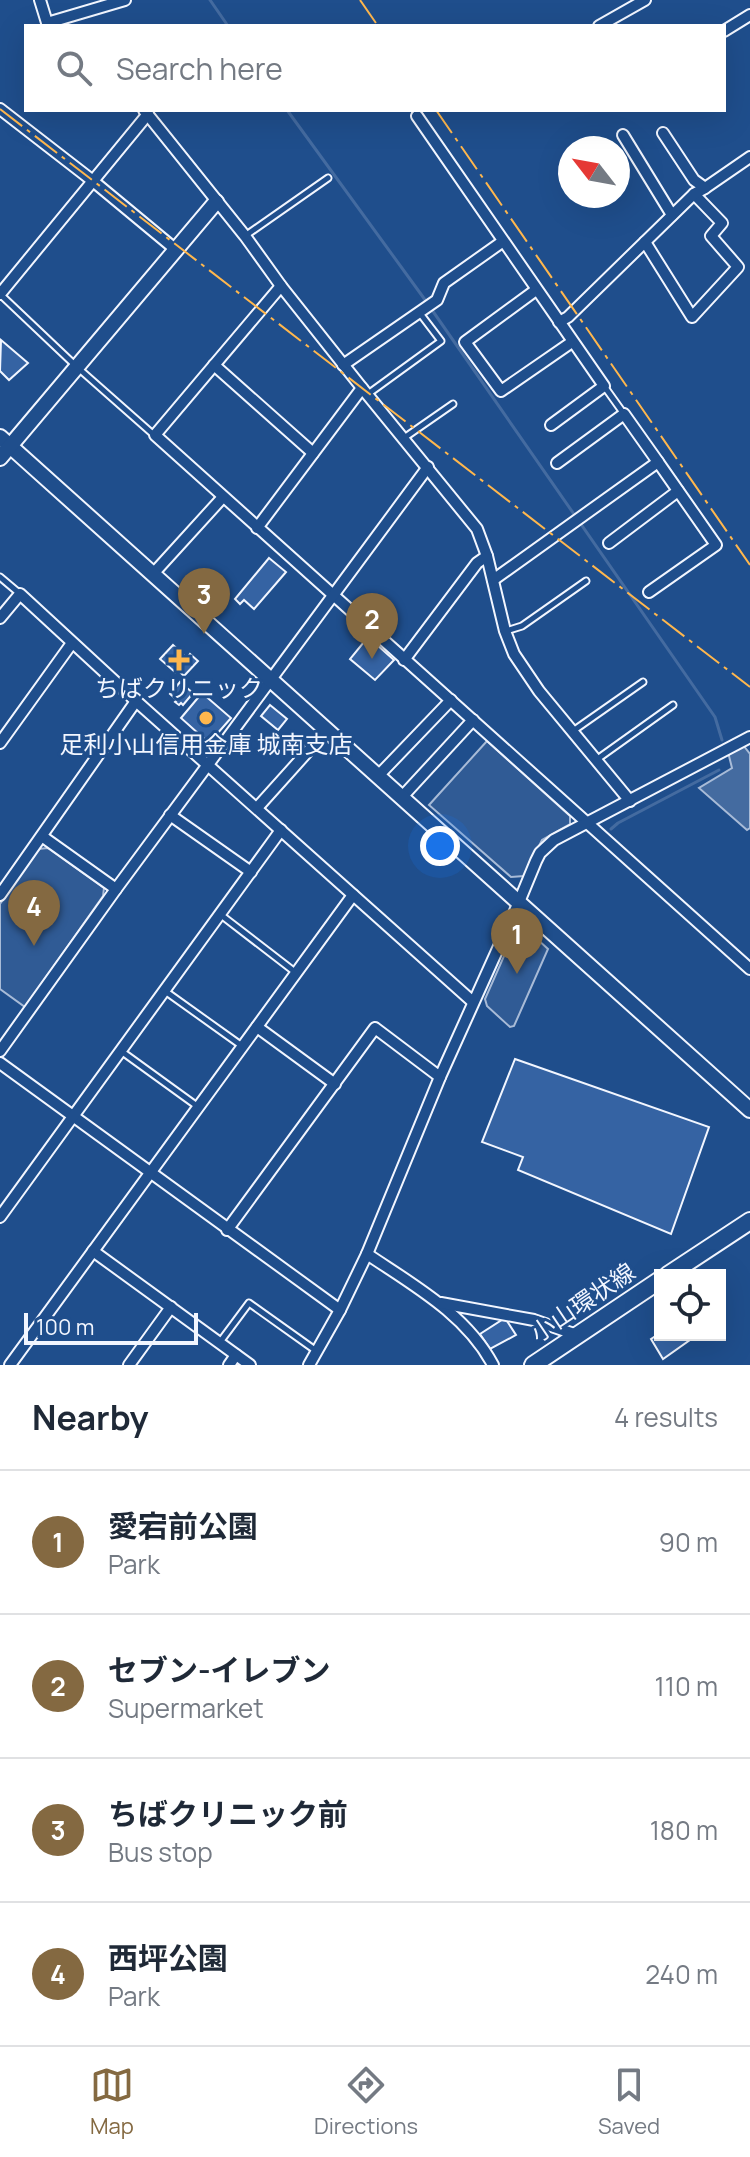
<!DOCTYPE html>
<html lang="en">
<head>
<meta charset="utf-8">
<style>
  :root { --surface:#fff; --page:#f2f2f3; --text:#1f2937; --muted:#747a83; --line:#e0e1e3; --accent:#846941 }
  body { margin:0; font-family:Manrope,"Noto Sans JP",sans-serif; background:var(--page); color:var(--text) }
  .controls { position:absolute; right:24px; bottom:24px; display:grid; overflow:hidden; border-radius:0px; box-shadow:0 8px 32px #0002 }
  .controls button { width:72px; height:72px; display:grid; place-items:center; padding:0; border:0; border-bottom:2px solid var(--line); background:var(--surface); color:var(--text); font:40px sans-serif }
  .compass { position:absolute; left:558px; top:136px; width:72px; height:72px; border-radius:50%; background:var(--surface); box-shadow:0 8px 32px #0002; rotate:301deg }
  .scale { position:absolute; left:24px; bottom:20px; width:174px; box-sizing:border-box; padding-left:8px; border:4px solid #f2f6ff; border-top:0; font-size:22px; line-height:28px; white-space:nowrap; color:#f2f6ff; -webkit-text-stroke:6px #1f4e8c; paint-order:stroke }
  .you { position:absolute; left:440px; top:846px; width:28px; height:28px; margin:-20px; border:6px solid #fff; border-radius:50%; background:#1a73e8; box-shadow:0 0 0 12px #1a73e833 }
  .badge { display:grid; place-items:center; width:52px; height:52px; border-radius:50%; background:var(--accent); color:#fff; font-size:26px; font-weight:700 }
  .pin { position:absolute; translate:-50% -66px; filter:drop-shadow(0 2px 4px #0008) }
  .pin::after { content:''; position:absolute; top:42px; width:28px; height:24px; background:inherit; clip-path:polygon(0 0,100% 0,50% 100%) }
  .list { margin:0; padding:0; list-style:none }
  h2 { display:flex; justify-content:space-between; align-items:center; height:104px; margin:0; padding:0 32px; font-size:34px }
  h2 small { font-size:26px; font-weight:400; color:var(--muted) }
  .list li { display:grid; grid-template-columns:52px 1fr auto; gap:24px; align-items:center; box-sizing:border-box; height:144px; padding:0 32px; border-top:2px solid var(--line) }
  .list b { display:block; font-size:30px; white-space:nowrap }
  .list p { margin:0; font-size:26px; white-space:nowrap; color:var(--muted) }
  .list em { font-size:26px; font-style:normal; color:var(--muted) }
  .icon { flex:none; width:44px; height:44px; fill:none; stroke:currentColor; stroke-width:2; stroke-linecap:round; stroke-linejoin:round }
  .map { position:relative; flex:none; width:750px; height:1365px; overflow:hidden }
  .search { position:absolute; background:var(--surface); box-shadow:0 8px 32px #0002; left:24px; right:24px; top:24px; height:88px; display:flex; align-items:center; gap:20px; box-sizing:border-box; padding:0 28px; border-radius:0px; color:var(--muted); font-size:30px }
  .sheet { height:680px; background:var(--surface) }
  nav { display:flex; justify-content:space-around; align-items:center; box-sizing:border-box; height:112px; border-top:2px solid var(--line); background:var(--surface); font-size:22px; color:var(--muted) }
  nav a { display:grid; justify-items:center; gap:4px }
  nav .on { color:var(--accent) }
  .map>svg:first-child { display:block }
</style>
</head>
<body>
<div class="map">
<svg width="750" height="1365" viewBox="0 0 750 1365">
  <rect width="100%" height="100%" fill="#1f4e8c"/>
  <g fill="#305b95" stroke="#a8bbd7" stroke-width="2">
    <polygon points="487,741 570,816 570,824 542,840 524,876 511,877 429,805"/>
    <polygon points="48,848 104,888 103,896 25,1007 0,989 0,904 38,849"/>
    <polygon points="524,927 548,949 514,1026 510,1027 487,1006 485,999 516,929"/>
  </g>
  <polygon fill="#446ba0" stroke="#a8bbd7" stroke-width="2" points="743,745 750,754 750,828 747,830 699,788 732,768 728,752"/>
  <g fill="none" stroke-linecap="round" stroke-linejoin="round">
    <g stroke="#446ba0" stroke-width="3">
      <polyline points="210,0 228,26"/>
      <polyline points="287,110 423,297 715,717 722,740"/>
      <polyline points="611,829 618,823 719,770"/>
    </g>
  </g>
  <g fill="#3563a3" stroke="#f2f6ff" stroke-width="2">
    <polygon points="1,340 28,363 9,380 0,371"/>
    <polygon points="269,558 286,572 254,609 244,600 240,604 235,599"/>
    <polygon points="368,637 394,660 375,680 350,659"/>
    <polygon points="173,645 187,658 190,654 198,661 184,676 177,669 175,672 160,659"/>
    <polygon points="180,682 193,693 183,705 181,703 179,705 175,702 177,700 170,694"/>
    <polygon points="202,693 231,718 209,743 181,718"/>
    <polygon points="270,705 287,719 278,730 261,716"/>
    <polygon points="515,1059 709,1127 671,1234 518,1170 523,1157 482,1142"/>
    <polygon points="505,1318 516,1335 490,1349 480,1334"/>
    <polygon points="660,1333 660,1335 697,1335 663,1359 651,1339"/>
  </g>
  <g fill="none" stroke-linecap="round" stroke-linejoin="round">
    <defs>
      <g id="lane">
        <polyline points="245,236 328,178"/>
        <polyline points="0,294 77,367 154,435"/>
        <polyline points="604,386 624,414"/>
        <polyline points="368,394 441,341 419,312"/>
        <polyline points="404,438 453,404"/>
        <polyline points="0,577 19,593"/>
        <polyline points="506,631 522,626 586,581"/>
        <polyline points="573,731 643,682"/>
        <polyline points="596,760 673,705"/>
        <polyline points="221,915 295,972"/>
        <polyline points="165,991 242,1046"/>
        <polyline points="121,1051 197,1106"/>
        <polyline points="220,1342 249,1303 315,1350"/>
      </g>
      <g id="street">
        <polyline points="40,0 48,26"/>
        <polyline points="47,23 125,0"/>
        <polyline points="599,26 645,0"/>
        <polyline points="724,31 750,15"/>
        <polyline points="0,109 93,181 175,249"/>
        <polyline points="144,110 245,236 281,286 362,388 477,529 487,556 505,631 514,654 539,691 630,801"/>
        <polyline points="417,116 604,386 551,425"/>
        <polyline points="663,133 694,180 705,188 750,157"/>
        <polyline points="623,135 672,215"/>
        <polyline points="645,242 692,317 738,267 711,236 722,223 694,194"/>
        <polyline points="281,286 155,435 750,969"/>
        <polyline points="536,290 465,342 501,391 572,342"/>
        <polyline points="0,294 148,114"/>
        <polyline points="559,322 568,317 694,194 705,188"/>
        <polyline points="214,365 313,453"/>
        <polyline points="343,365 437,300 444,283 502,242"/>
        <polyline points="257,528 362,388"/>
        <polyline points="609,543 678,491"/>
        <polyline points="152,575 223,497"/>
        <polyline points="493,580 658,462 624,414 557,463"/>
        <polyline points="649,592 716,545 658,462"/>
        <polyline points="0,618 20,594 136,701 473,1002"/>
        <polyline points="404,660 477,563 487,556"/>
        <polyline points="0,743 72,643"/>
        <polyline points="378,776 451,700"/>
        <polyline points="402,797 473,720"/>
        <polyline points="257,808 327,730"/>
        <polyline points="170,815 251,872"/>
        <polyline points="43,837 116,889"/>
        <polyline points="0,895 136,701"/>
        <polyline points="257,1027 335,1084"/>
        <polyline points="0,1051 116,889 428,467"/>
        <polyline points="0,1063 340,1310"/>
        <polyline points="0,1217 281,830"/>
        <polyline points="227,1230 375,1028 440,1077"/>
        <polyline points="93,1251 250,1365"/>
        <path d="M367 1254C413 1285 466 1314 493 1365"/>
        <polyline points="441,1303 534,1320 577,1335"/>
        <polyline points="10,1365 353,895"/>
        <polyline points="129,1365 171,1307"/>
        <polyline points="229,1365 236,1355"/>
        <polyline points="309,1365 340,1310 367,1254 440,1077 519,902 536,861 540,853 554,840 750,737"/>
      </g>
      <g id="secondary">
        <polyline points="0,437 750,1110"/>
        <polyline points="0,458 216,202"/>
      </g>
      <g id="primary">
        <polyline points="668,1275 750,1221"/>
        <polyline points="533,1365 660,1280"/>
      </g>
    </defs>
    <use href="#lane" stroke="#f2f6ff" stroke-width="9"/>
    <use href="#street" stroke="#f2f6ff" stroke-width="14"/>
    <use href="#secondary" stroke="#f2f6ff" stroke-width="18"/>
    <use href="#primary" stroke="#f2f6ff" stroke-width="20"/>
    <use href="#lane" stroke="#1f4e8c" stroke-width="5"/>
    <use href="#street" stroke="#1f4e8c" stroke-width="10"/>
    <use href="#secondary" stroke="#1f4e8c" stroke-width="14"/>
    <use href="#primary" stroke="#1f4e8c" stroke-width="16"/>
    <g stroke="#ffb74d" stroke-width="2" stroke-dasharray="28 6 4 6" stroke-linecap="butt">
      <polyline points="360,0 378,26"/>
      <polyline points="0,109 750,687"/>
      <polyline points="436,110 750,565"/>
    </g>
  </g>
  <g fill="#ffb74d" stroke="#1f4e8c" stroke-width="3">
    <path d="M175 648h8v8h8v8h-8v8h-8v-8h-8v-8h8z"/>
    <circle cx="206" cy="718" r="8"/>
  </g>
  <g text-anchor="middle" stroke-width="6" stroke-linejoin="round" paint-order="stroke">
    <g font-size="24" fill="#f2f6ff" stroke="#1f4e8c">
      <text x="179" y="697">ちばクリニック</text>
      <text x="206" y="753">足利小山信用金庫 城南支店</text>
    </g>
    <g font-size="24" fill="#f2f6ff" stroke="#1f4e8c">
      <text transform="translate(583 1303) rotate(-34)" y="8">小山環状線</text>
    </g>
  </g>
</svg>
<div class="controls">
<button><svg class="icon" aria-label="locate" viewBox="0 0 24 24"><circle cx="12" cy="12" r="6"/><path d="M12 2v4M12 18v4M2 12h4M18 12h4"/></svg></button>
</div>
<svg class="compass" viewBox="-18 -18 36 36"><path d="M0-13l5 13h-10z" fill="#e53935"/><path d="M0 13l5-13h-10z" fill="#747a83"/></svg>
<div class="scale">100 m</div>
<div class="you"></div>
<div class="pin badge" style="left:517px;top:974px">1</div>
<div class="pin badge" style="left:372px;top:659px">2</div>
<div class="pin badge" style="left:204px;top:634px">3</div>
<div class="pin badge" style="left:34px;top:946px">4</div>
<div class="search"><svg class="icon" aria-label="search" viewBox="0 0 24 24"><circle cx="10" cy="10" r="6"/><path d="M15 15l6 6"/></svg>Search here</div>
</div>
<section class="sheet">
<h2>Nearby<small>4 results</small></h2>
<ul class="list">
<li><span class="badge">1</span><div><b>愛宕前公園</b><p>Park</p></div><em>90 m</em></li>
<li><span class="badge">2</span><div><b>セブン-イレブン</b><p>Supermarket</p></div><em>110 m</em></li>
<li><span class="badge">3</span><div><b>ちばクリニック前</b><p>Bus stop</p></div><em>180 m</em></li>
<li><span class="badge">4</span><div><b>西坪公園</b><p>Park</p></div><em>240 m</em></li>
</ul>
</section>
<nav>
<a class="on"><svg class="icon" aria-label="map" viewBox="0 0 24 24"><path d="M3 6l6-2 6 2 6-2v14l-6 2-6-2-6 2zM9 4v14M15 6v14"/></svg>Map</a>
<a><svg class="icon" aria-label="directions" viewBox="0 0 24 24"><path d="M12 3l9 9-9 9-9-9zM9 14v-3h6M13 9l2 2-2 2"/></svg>Directions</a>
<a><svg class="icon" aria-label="saved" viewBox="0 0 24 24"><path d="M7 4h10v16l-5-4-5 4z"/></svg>Saved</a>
</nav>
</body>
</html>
